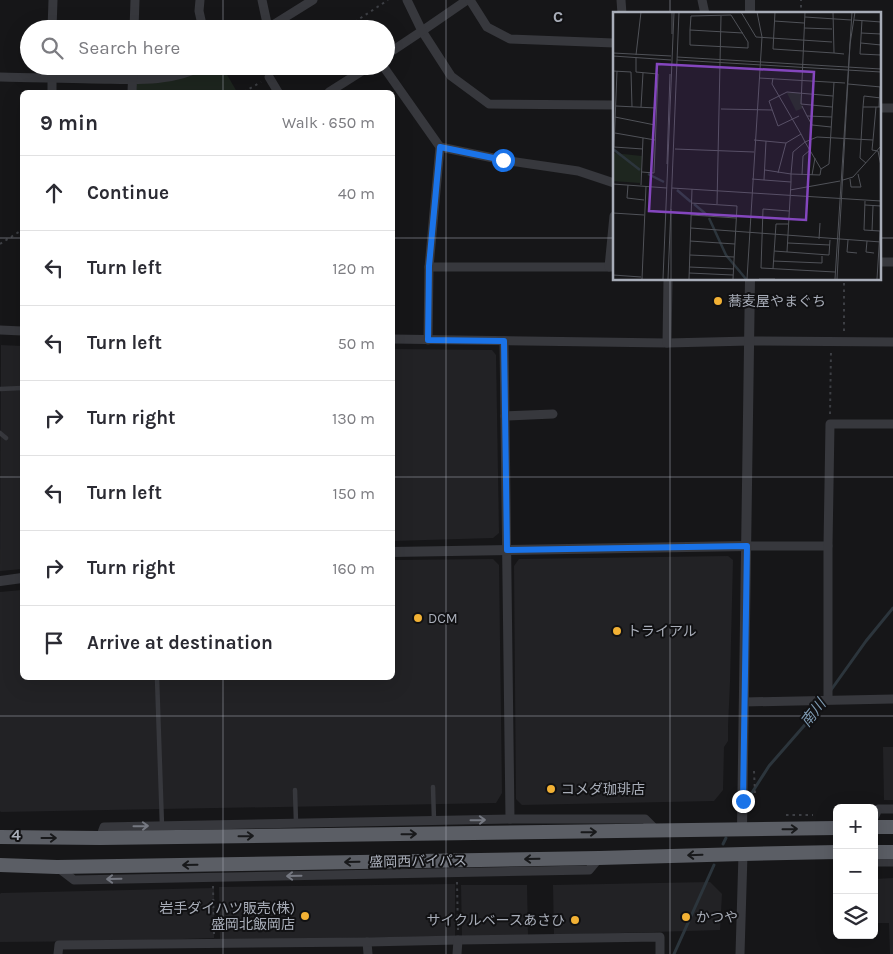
<!DOCTYPE html>
<html lang="en">
<head>
<meta charset="utf-8">
<style>
  :root { --surface:#fff; --page:#f7f7f7; --text:#2b2b33; --muted:#7c7c81; --line:#e1e1e2 }
  body { margin:0; font-family:Karla,"Noto Sans JP",sans-serif; background:var(--page); color:var(--text) }
  .controls { position:absolute; right:15px; bottom:15px; display:grid; overflow:hidden; border-radius:8px; box-shadow:0 5px 20px #0002 }
  .controls button { width:45px; height:45px; display:grid; place-items:center; padding:0; border:0; border-bottom:1px solid var(--line); background:var(--surface); color:var(--text); font:25px sans-serif }
  .stop { position:absolute; width:15px; height:15px; margin:-11px; border:4px solid #1a73e8; border-radius:50%; background:#fff }
  .stop.end { background:#1a73e8; border-color:#fff; box-shadow:0 1px 5px #0008 }
  .list { margin:0; padding:0; list-style:none }
  h2 { display:flex; justify-content:space-between; align-items:center; height:65px; margin:0; padding:0 20px; font-size:21px }
  h2 small { font-size:16px; font-weight:400; color:var(--muted) }
  .list li { display:grid; grid-template-columns:32px 1fr auto; gap:15px; align-items:center; box-sizing:border-box; height:75px; padding:0 20px; border-top:1px solid var(--line) }
  .list b { display:block; font-size:19px; white-space:nowrap }
  .list em { font-size:16px; font-style:normal; color:var(--muted) }
  .icon { flex:none; width:28px; height:28px; fill:none; stroke:currentColor; stroke-width:2; stroke-linecap:round; stroke-linejoin:round }
  .map { position:relative; flex:none; width:893px; height:954px; overflow:hidden }
  .search { position:absolute; background:var(--surface); box-shadow:0 5px 20px #0002; left:20px; top:20px; width:375px; height:55px; display:flex; align-items:center; gap:12px; box-sizing:border-box; padding:0 18px; border-radius:28px; color:var(--muted); font-size:19px }
  .panel { position:absolute; background:var(--surface); box-shadow:0 5px 20px #0002; left:20px; top:90px; width:375px; height:590px; border-radius:8px }
  .map>svg:first-child { display:block }
</style>
</head>
<body>
<div class="map">
<svg width="893" height="954" viewBox="0 0 893 954">
  <rect width="100%" height="100%" fill="#161618"/>
  <g fill="#222225">
    <polygon points="1,345 22,346 22,569 0,571"/>
    <polygon points="392,349 492,350 496,355 499,533 493,538 393,541"/>
    <polygon points="728,556 733,560 730,682 728,727 728,741 724,747 723,790 714,801 522,805 516,799 514,566 519,559"/>
    <polygon points="493,559 499,565 502,793 496,803 1,812 0,811 0,592 22,590 22,678 392,678 393,560"/>
    <polygon points="883,747 893,747 893,800 884,800"/>
    <polygon points="893,878 893,954 890,954 889,923 874,923 874,879"/>
    <polygon points="710,882 722,894 720,930 554,935 553,885"/>
    <polygon points="455,884 455,936 220,940 219,887"/>
    <polygon points="461,885 527,885 528,935 462,936"/>
    <polygon points="214,888 214,938 121,941 0,942 0,894 1,893"/>
  </g>
  <polygon fill="#1e261f" points="201,66 222,66 237,92 132,92 132,79 142,79"/>
  <g fill="none" stroke-linecap="round" stroke-linejoin="round">
    <g stroke="#2c353c" stroke-width="3">
      <polyline points="831,690 866,641 893,608"/>
      <polyline points="746,802 769,766 810,719 823,702"/>
      <polyline points="723,844 726,838"/>
      <polyline points="674,954 714,865"/>
    </g>
    <g stroke="#3d3f44" stroke-width="2" stroke-dasharray="2.5 4" stroke-linecap="butt">
      <polyline points="801,14 801,0"/>
      <polyline points="344,29 388,0"/>
      <polyline points="278,71 286,66"/>
      <polyline points="244,92 261,82"/>
      <polyline points="0,244 22,230"/>
      <polyline points="844,331 844,279"/>
      <polyline points="830,414 831,351"/>
      <polyline points="754,771 755,793"/>
      <polyline points="786,815 813,815"/>
      <polyline points="457,882 458,930"/>
      <polyline points="213,886 214,934"/>
    </g>
    <g stroke="#37383d" stroke-width="4.5">
      <polyline points="0,389 22,388"/>
      <polyline points="0,433 6,438"/>
      <polyline points="157,678 162,826"/>
      <polyline points="433,787 434,820"/>
      <polyline points="295,790 296,823"/>
    </g>
    <g stroke="#37383d" stroke-width="9">
      <polyline points="200,0 199,11 203,29"/>
      <polyline points="262,0 268,28 267,29"/>
      <polyline points="467,0 422,31 451,76 489,104 614,105"/>
      <polyline points="470,0 487,27 510,39 614,43"/>
      <polyline points="621,0 622,14"/>
      <polyline points="702,0 705,14"/>
      <polyline points="268,28 313,0"/>
      <polyline points="52,29 53,0"/>
      <polyline points="134,29 135,0"/>
      <polyline points="386,55 422,31 407,0"/>
      <polyline points="383,66 440,147 429,267 428,340"/>
      <path d="M0 77C31 78 61 78 92 79 126 79 170 84 201 66"/>
      <polyline points="269,77 278,92"/>
      <polyline points="52,92 52,66"/>
      <polyline points="132,92 133,66"/>
      <polyline points="329,92 370,66"/>
      <polyline points="879,108 893,108"/>
      <polyline points="440,147 503,160 578,171 614,183"/>
      <polyline points="879,262 893,262"/>
      <polyline points="429,267 614,267"/>
      <polyline points="609,267 614,216"/>
      <polyline points="0,330 22,331"/>
      <polyline points="392,339 667,343 750,341 893,342"/>
      <polyline points="504,341 510,819"/>
      <polyline points="667,343 668,279"/>
      <polyline points="505,416 553,414"/>
      <polyline points="747,546 828,546"/>
      <polyline points="828,700 828,546 830,424 893,424"/>
      <polyline points="744,702 893,699"/>
      <polyline points="874,818 878,809 893,809"/>
      <polyline points="100,838 104,827 510,819 645,819 657,831"/>
      <polyline points="874,862 893,862"/>
      <polyline points="57,867 74,880 589,870 599,858"/>
      <polyline points="367,942 368,954"/>
      <polyline points="58,954 59,945 367,942 458,940 660,937 660,954"/>
      <polyline points="457,954 458,940"/>
      <polyline points="740,954 743,854"/>
    </g>
    <g stroke="#37383d" stroke-width="10">
      <polyline points="750,0 750,14"/>
      <polyline points="392,552 747,546"/>
      <polyline points="0,581 22,578"/>
      <polyline points="742,829 750,279"/>
    </g>
    <g stroke="#5b5e65" stroke-width="14">
      <polyline points="874,827 893,827"/>
      <polyline points="0,837 100,838 837,828"/>
      <polyline points="874,852 893,852"/>
      <polyline points="0,865 57,867 599,858 743,854 837,852"/>
    </g>
  </g>
  <defs><path id="oneway-shaft" d="M-6 0H5M1.5-3L5.5 0L1.5 3" fill="none" stroke-width="1.6" stroke-linecap="round" stroke-linejoin="round" transform="scale(1.25)"/></defs>
  <g stroke="#757881">
    <use href="#oneway-shaft" transform="translate(478 820) rotate(-1)"/>
    <use href="#oneway-shaft" transform="translate(141 826) rotate(-1)"/>
    <use href="#oneway-shaft" transform="translate(294 876) rotate(179)"/>
    <use href="#oneway-shaft" transform="translate(114 879) rotate(179)"/>
  </g>
  <g stroke="#18191b">
    <use href="#oneway-shaft" transform="translate(790 829) rotate(-1)"/>
    <use href="#oneway-shaft" transform="translate(589 832) rotate(-1)"/>
    <use href="#oneway-shaft" transform="translate(409 834) rotate(-1)"/>
    <use href="#oneway-shaft" transform="translate(246 836) rotate(-1)"/>
    <use href="#oneway-shaft" transform="translate(49 838)"/>
    <use href="#oneway-shaft" transform="translate(695 855) rotate(178)"/>
    <use href="#oneway-shaft" transform="translate(532 859) rotate(179)"/>
    <use href="#oneway-shaft" transform="translate(352 862) rotate(179)"/>
    <use href="#oneway-shaft" transform="translate(190 865) rotate(179)"/>
  </g>
  <g fill="none" stroke-linecap="round" stroke-linejoin="round">
    <polyline stroke="#1a73e8" stroke-width="6" points="503,160 440,147 429,266 428,340 504,341 507,550 747,546 743,801"/>
  </g>
  <path fill="none" stroke="#a8adb8" stroke-width="1" stroke-opacity="0.55" d="M223 0V29M446 0V954M670 0V14M223 66V92M0 238H22M392 238H614M879 238H893M670 279V954M0 477H22M392 477H893M223 678V954M0 716H893"/>
  <g fill="#f2b134" stroke="#111113" stroke-width="2">
    <circle cx="718" cy="301" r="5"/>
    <circle cx="418" cy="618" r="5"/>
    <circle cx="617" cy="631" r="5"/>
    <circle cx="551" cy="789" r="5"/>
    <circle cx="305" cy="916" r="5"/>
    <circle cx="686" cy="917" r="5"/>
    <circle cx="575" cy="920" r="5"/>
  </g>
  <g text-anchor="middle" stroke-width="4" stroke-linejoin="round" paint-order="stroke">
    <g font-size="14" fill="#a8adb8" stroke="#111113" text-anchor="start">
      <text x="728" y="306">蕎麦屋やまぐち</text>
      <text x="428" y="623">DCM</text>
      <text x="627" y="636">トライアル</text>
      <text x="561" y="794">コメダ珈琲店</text>
      <text x="295" y="913" text-anchor="end">岩手ダイハツ販売(株)<tspan x="295" dy="16">盛岡北飯岡店</tspan></text>
      <text x="696" y="922">かつや</text>
      <text x="565" y="925" text-anchor="end">サイクルベースあさひ</text>
    </g>
    <g font-size="14" fill="#a8adb8" stroke="#111113">
      <text transform="translate(418 861) rotate(-1)" y="5">盛岡西バイパス</text>
    </g>
    <g font-size="15" font-style="italic" fill="#7f9bb3" stroke="#111113">
      <text transform="translate(813 713) rotate(-52)" y="5">南川</text>
    </g>
  </g>
  <g transform="translate(613 12)">
    <rect width="268" height="268" fill="#161618"/>
    <path d="M174 81H187L190 96 183 99ZM0 141 29 144 27 171 0 169Z" fill="#1e261f"/>
    <path fill="none" stroke="#2c353c" stroke-width="2.5" d="M0 137 27 158M35 162 51 170M64 178 78 190M81 192 94 203M96 206 113 243 133 267"/>
    <path fill="none" stroke="#505258" stroke-width="1" d="M59 0V22M128 0 143 25 219 30M162 0 160 37 221 41M192 0 188 92 219 95M220 0 221 41 231 42M192 5 238 8M241 8 268 10M249 8 247 42 268 43M161 9 191 11M191 16 219 17M77 18 78 4 118 3 135 30V36L77 33V18L130 21M248 21 268 22M248 31 268 33M0 41 58 44M23 43 28 0M0 44 58 48M23 45V60L45 62 41 161 29 160M64 45 268 57M64 48 268 60M0 59 18 60 19 95M4 59 1 135 30 137M146 66 232 71M235 72 268 75M3 94 43 96M189 94 194 104 219 105M28 95 30 61M250 95 251 84 268 86M266 95 267 75M108 97 159 98M186 104 165 114 156 89 174 80 220 84M194 104 199 113 218 115M2 105 42 113M2 121 42 128M188 122 192 130 204 125 260 128 259 138 265 139 268 154M141 128 173 131 188 122 159 72 160 66M260 128 263 95M62 137 141 140M253 151 247 146 250 95H268M54 152 57 62M208 157 216 152 221 70M152 158 178 162 207 163 208 157 192 130 180 140 178 162V170M165 161 173 131M189 163 190 144 197 138M199 163 202 146M139 167 151 168 153 129M237 167 238 175H248L245 162M151 168 178 170 174 240M230 168 240 165 268 134M0 172 54 176M15 173 14 186 31 188M28 173 30 126M59 176 268 189M177 178 227 169M252 189 251 218 267 219 264 267M78 191 124 194 120 267M104 192 108 4M252 193 268 194M176 199 150 197 148 256 222 260M0 201 31 203M78 203 123 206M78 216 268 230M259 219 260 194M206 227 207 211M235 228 234 240 244 241M77 229 122 232M254 229 253 240 261 241M175 231 217 233M161 239 216 243 217 228M77 243 121 245M160 249 209 251V244M76 255 121 257M160 257 163 212H175M76 261 120 263M0 263 28 265M29 267 33 174M50 267 61 0M55 267 66 0M58 267V197M76 267 79 177M134 267 149 25 144 0M146 267H162M222 267 239 0M224 267 237 32 242 0"/>
    <path fill="#8446be" fill-opacity="0.15" stroke="#8446be" stroke-width="2.5" d="M44 52 201 60 193 208 36 199Z"/>
    <rect width="268" height="268" fill="none" stroke="#a8adb8" stroke-width="2.5"/>
  </g>
  <g font-size="16" text-anchor="middle" font-weight="bold" fill="#a8adb8" stroke="#111113" stroke-width="4" stroke-linejoin="round" paint-order="stroke">
    <text x="558" y="22">C</text>
    <text x="16" y="840">4</text>
  </g>
</svg>
<div class="controls">
<button>+</button>
<button>−</button>
<button><svg class="icon" aria-label="layers" viewBox="0 0 24 24"><path d="M12 4l9 5-9 5-9-5zM3 14l9 5 9-5"/></svg></button>
</div>
<div class="stop" style="left:503px;top:160px"></div>
<div class="stop end" style="left:743px;top:801px"></div>
<div class="search"><svg class="icon" aria-label="search" viewBox="0 0 24 24"><circle cx="10" cy="10" r="6"/><path d="M15 15l6 6"/></svg>Search here</div>
<section class="panel">
<h2>9 min<small>Walk · 650 m</small></h2>
<ul class="list">
<li><svg class="icon" aria-label="ahead" viewBox="0 0 24 24"><path d="M12 20V5M6 11l6-6 6 6"/></svg><div><b>Continue</b></div><em>40 m</em></li>
<li><svg class="icon" aria-label="left" viewBox="0 0 24 24"><path d="M17 20v-9H6M10 6l-5 5 5 5"/></svg><div><b>Turn left</b></div><em>120 m</em></li>
<li><svg class="icon" aria-label="left" viewBox="0 0 24 24"><path d="M17 20v-9H6M10 6l-5 5 5 5"/></svg><div><b>Turn left</b></div><em>50 m</em></li>
<li><svg class="icon" aria-label="right" viewBox="0 0 24 24"><path d="M7 20v-9h11M14 6l5 5-5 5"/></svg><div><b>Turn right</b></div><em>130 m</em></li>
<li><svg class="icon" aria-label="left" viewBox="0 0 24 24"><path d="M17 20v-9H6M10 6l-5 5 5 5"/></svg><div><b>Turn left</b></div><em>150 m</em></li>
<li><svg class="icon" aria-label="right" viewBox="0 0 24 24"><path d="M7 20v-9h11M14 6l5 5-5 5"/></svg><div><b>Turn right</b></div><em>160 m</em></li>
<li><svg class="icon" aria-label="arrive" viewBox="0 0 24 24"><path d="M6 21V4h12l-3 4 3 4H6"/></svg><div><b>Arrive at destination</b></div></li>
</ul>
</section>
</div>
</body>
</html>
